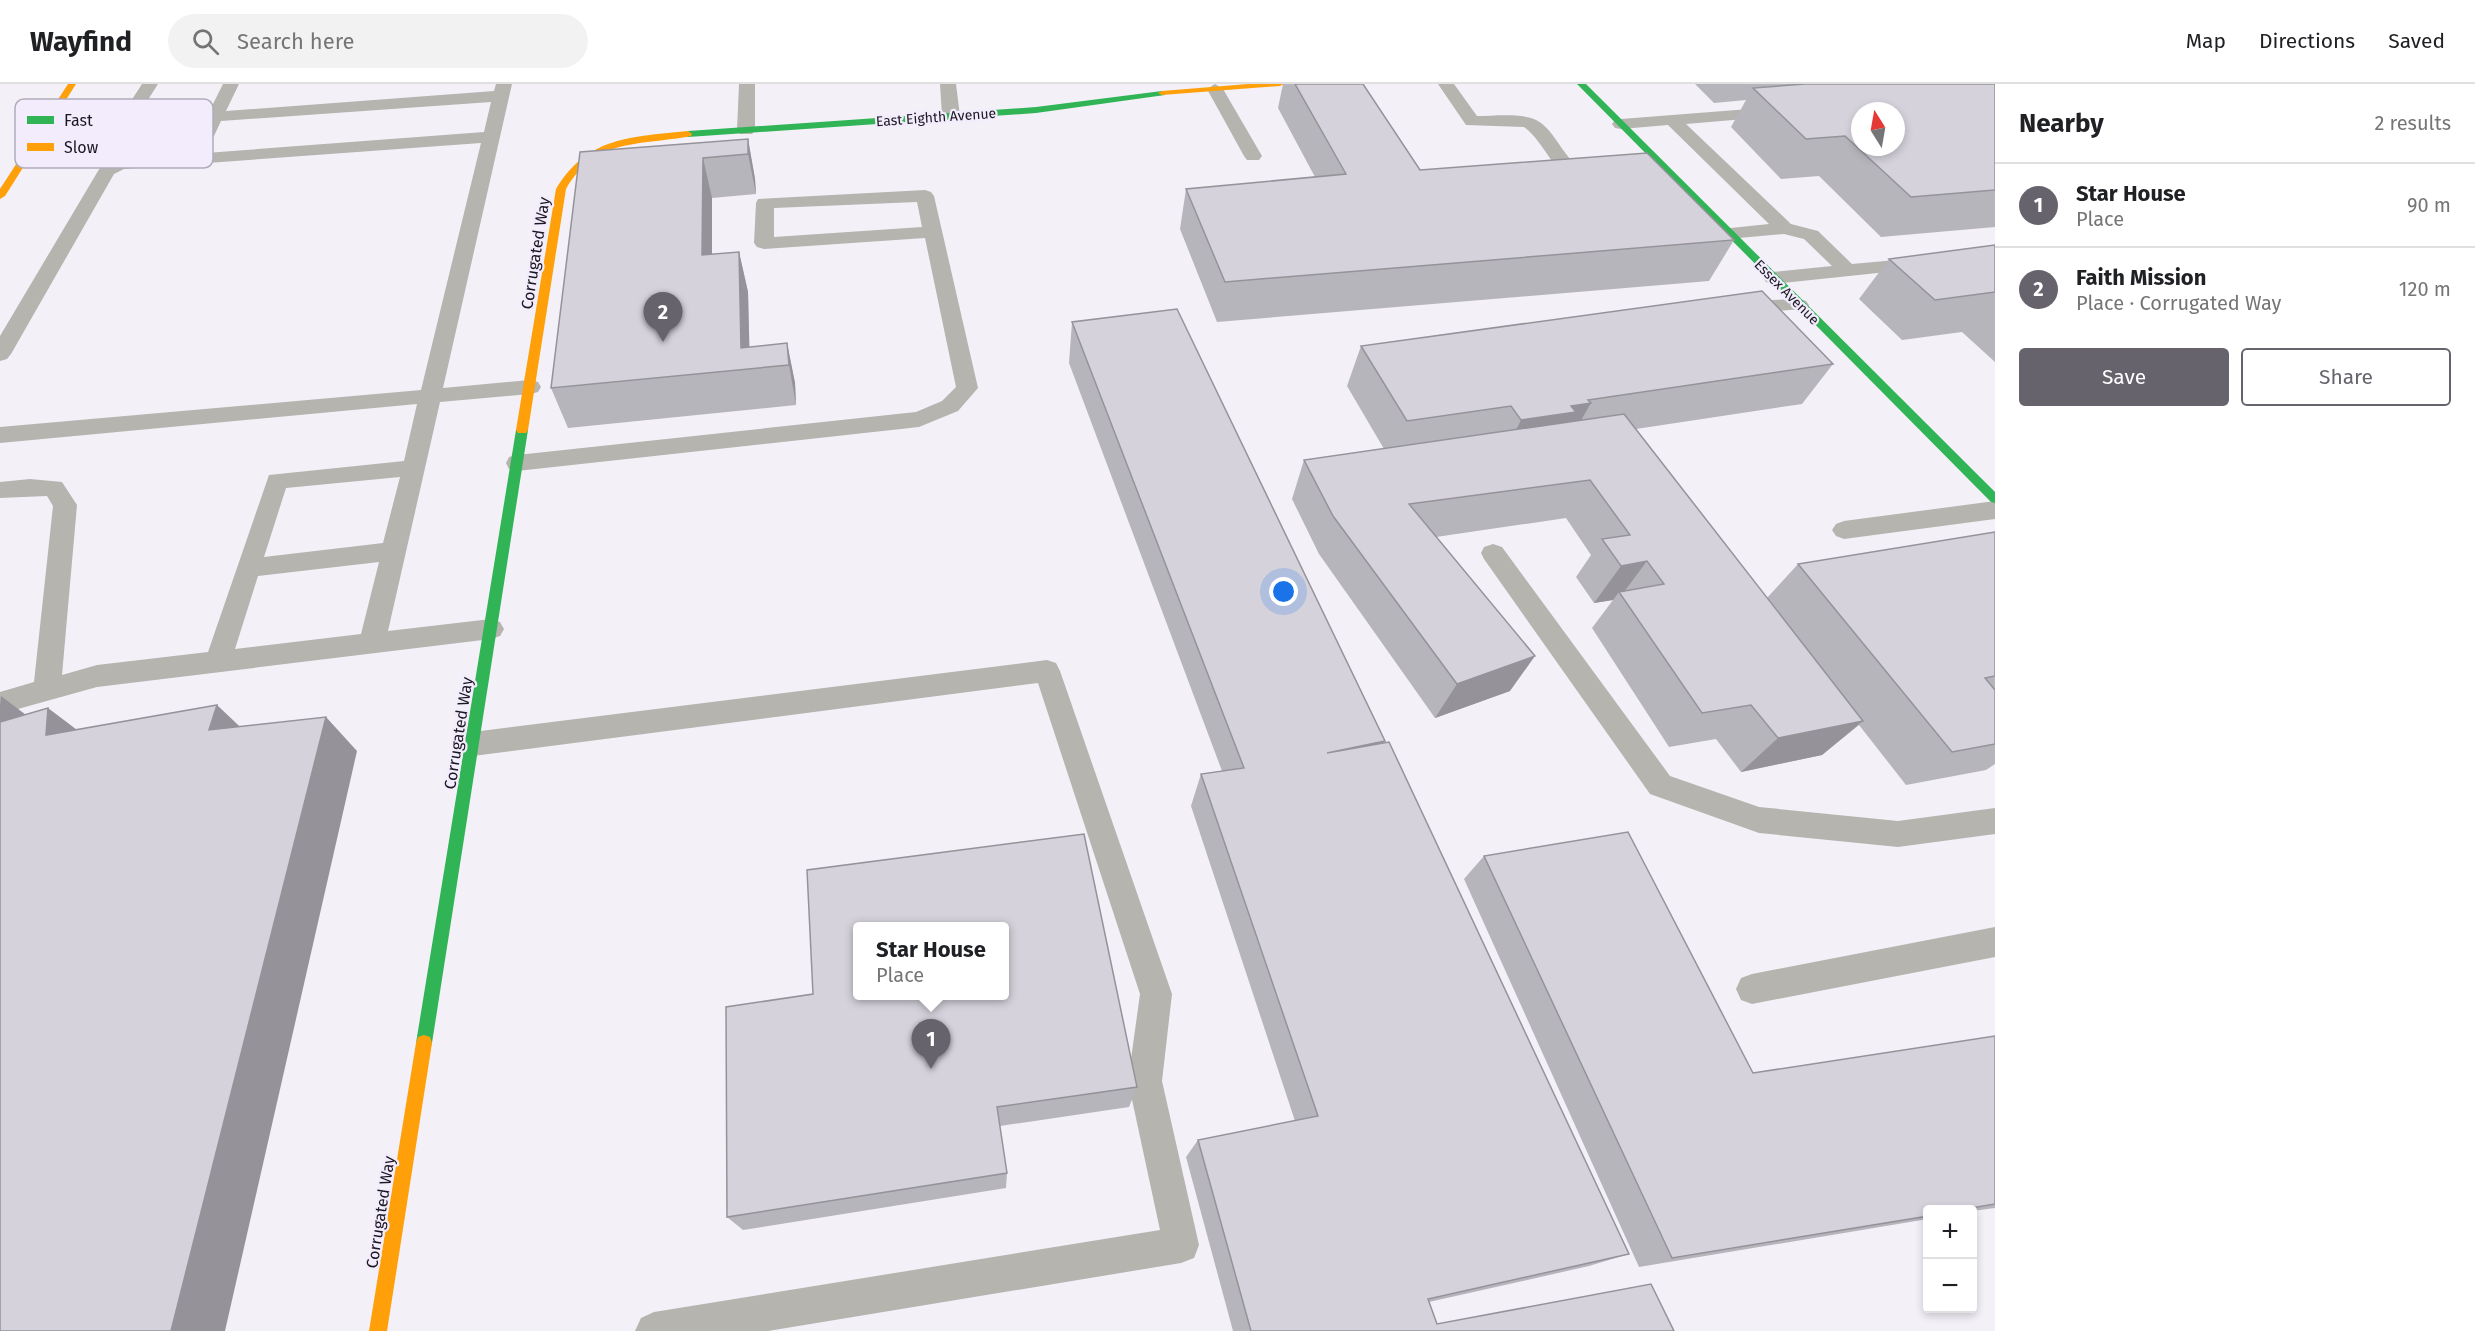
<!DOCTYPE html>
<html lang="en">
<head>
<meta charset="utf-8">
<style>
  :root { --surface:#fff; --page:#f2f2f2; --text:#202124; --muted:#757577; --line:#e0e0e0; --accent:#66636c }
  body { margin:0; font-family:"Fira Sans",sans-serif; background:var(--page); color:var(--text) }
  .controls { position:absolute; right:18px; bottom:18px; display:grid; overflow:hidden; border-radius:6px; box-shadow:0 3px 9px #0003 }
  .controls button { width:54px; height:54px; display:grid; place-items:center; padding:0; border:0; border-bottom:2px solid var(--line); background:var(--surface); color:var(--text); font:30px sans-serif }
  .compass { position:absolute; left:1851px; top:18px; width:54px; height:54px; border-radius:50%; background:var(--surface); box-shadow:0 3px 9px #0003; rotate:349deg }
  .you { position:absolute; left:1284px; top:508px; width:21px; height:21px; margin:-15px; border:4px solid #fff; border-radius:50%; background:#1a73e8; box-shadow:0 0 0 9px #1a73e833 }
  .badge { display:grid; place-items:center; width:39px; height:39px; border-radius:50%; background:var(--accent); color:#fff; font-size:20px; font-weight:700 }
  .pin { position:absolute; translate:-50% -50px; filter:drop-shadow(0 2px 3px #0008) }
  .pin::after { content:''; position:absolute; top:32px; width:21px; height:18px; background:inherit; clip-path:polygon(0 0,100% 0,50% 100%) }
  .popup { position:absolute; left:853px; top:838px; width:156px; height:78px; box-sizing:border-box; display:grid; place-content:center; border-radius:6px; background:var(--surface); filter:drop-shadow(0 2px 4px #0005); font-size:20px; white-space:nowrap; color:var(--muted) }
  .popup b { font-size:22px; color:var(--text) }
  .popup::after { content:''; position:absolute; left:50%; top:100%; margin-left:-12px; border:12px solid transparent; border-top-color:var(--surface) }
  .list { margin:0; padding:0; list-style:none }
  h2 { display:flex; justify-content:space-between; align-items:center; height:78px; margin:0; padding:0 24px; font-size:26px }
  h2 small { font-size:20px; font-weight:400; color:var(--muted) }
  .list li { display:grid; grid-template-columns:39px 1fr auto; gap:18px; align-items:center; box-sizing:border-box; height:84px; padding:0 24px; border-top:2px solid var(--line) }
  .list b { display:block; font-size:22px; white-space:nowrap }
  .list p { margin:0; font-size:20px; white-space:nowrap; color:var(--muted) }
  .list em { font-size:20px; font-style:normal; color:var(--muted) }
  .actions { display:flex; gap:12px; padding:18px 24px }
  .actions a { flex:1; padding:14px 0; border:2px solid var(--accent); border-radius:6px; text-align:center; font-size:21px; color:var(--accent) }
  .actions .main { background:var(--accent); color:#fff }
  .icon { flex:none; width:33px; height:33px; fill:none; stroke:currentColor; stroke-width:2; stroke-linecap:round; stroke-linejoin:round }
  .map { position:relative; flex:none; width:1995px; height:1247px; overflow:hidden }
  header { display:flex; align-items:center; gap:36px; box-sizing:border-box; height:84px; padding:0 30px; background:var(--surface); border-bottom:2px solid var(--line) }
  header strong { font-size:28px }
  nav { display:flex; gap:33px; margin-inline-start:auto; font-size:21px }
  .search { width:420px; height:54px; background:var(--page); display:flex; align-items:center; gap:15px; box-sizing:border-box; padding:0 21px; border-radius:33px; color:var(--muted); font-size:22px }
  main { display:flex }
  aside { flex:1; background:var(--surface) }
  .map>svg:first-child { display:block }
</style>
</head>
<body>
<header>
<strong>Wayfind</strong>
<div class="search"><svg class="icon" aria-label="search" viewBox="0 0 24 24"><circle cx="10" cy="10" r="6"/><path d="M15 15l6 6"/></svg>Search here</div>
<nav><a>Map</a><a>Directions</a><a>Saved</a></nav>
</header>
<main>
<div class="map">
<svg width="1995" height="1247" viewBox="0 0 1995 1247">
  <rect width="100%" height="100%" fill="#f3f0f8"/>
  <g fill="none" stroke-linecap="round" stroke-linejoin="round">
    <g fill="#b5b4af" fill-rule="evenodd">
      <path d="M142 0H158L137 33 209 28 223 0H239L226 27 494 7 496 0H512L443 304 530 296 538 298 541 303 538 308 530 310 440 318 388 547 491 535 500 538 504 545 500 552 491 555 97 603 0 630V608L34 598 53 422 47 412 0 414V398L30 395 62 398 77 421 62 591 97 581 208 568 269 391 404 377 417 320 0 359V343L421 306 481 59 124 85 114 90 11 270 7 275 0 277V252L101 82 121 75 187 70 203 38 43 50 37 49 34 45 37 41 43 40 120 34ZM491 18 484 48 206 69 221 37ZM400 393 383 459 264 473 286 404ZM379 478 361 550 235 565 258 492Z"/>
      <polygon points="739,0 755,0 755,46 752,50 740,50 737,46"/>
      <polygon points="940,0 956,0 960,32 957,36 945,36 942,32"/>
      <polygon points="1215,0 1223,5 1262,72 1259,76 1247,76 1244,72 1207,5"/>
      <path d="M1438 0H1454L1477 32C1494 32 1518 29 1534 35 1556 43 1566 85 1594 92L1597 96 1594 100C1560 108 1547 59 1524 43L1466 41Z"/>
      <polygon points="1775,23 1781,24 1783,28 1781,32 1686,40 1791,140 1818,147 1852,180 1918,174 1925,176 1928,180 1925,184 1773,200 1766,198 1763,194 1766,190 1773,188 1832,182 1804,155 1784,150 1728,155 1721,153 1719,149 1721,145 1769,140 1668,41 1621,45 1615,44 1612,40 1615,36 1621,35"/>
      <path d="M925 106 931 108 934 112 978 304 958 327 919 343 517 387 509 385 506 379 509 373 517 371 916 328 942 317 956 303 925 154 764 165 757 163 754 159 756 119 758 115ZM917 118 922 143 774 153V124Z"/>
      <polygon points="1799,215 1806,217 1809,221 1806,225 1739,229 1732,227 1729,223 1732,219 1739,217"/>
      <polygon points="1995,417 1995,435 1844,455 1836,452 1832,446 1836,440 1844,437"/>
      <polygon points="1493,460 1502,463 1670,692 1759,723 1898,737 1995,724 1995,750 1898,763 1759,749 1650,710 1484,475 1481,469 1484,463"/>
      <polygon points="1047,576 1056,579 1060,587 1172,910 1162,997 1199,1161 1194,1174 1181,1179 768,1247 635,1247 641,1234 654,1228 1160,1146 1128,997 1140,910 1038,599 473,672 463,668 459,660 463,652 473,648"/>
      <polygon points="1995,843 1995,873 1752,920 1741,916 1736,905 1741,894 1752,890"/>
    </g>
    <g fill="#30b455" fill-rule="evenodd">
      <polygon points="1577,0 1586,0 1995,408 1995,419 1991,418"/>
      <polygon points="1162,7 1165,7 1165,11 1036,29 688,53 684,50 688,47 1036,23"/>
      <polygon points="522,342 528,346 432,959 430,965 424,967 418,965 416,959 516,346"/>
    </g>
    <g fill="#ff9f0a" fill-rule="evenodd">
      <polygon points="68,0 76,0 5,112 0,115 0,105"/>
      <polygon points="1248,0 1284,0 1280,2 1162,11 1158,9 1162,7"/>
      <path d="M688 47 692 50 691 52C640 62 596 53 566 105L528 346 526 349H518L516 346 556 105C588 52 632 53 688 47Z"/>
      <polygon points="424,951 430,953 432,959 387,1247 369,1247 416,959 418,953"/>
    </g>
  </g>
  <g fill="#b7b5bc">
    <polygon points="1283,0 1363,0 1420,86 1734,156 1709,197 1217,238 1180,145 1186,105 1315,93 1278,24"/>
    <polygon points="1695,0 1995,0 1995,143 1881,153 1819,92 1781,95 1731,43 1746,16 1714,19"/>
    <polygon points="748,55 755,95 756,110 712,114 712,170 739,168 748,208 749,263 787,259 795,299 796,321 568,344 551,304 580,68"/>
    <polygon points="1995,161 1995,278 1962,248 1902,256 1859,215 1889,175"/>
    <polygon points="1072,238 1385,657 1384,659 1629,1170 1589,1182 1429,1218 1437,1240 1674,1247 1233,1247 1186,1073 1198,1056 1295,1037 1191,722 1201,690 1222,687 1069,279"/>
    <polygon points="1361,262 1833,280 1802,320 1636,345 1767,514 1798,480 1995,448 1995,680 1986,686 1906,701 1859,641 1822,671 1741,688 1716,655 1669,663 1592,544 1613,516 1594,519 1576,493 1591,471 1566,434 1436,453 1510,607 1435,634 1319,470 1292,415 1304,376 1384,365 1347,302"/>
    <polygon points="1484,772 1753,989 1995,952 1995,1124 1972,1127 1972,1125 1928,1125 1928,1135 1639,1183 1464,795"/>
    <polygon points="726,923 1137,1003 1129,1023 1000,1042 1007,1089 1006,1104 743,1146 727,1133"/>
  </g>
  <g fill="#959399">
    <polygon points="748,55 755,95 756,110 748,70"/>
    <polygon points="703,74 712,114 712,211 702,171"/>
    <polygon points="739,168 748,208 750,285 741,264"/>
    <polygon points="787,259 795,299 796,321 789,281"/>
    <polygon points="1591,319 1568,359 1501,376 1521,336 1571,322"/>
    <polygon points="1647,477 1621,512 1619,508 1613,516 1594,519 1621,482"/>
    <polygon points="1535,572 1510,607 1435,634 1457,600"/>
    <polygon points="1,612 46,646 48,624 93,658 91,684 0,640 0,622"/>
    <polygon points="217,621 254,656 209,646"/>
    <polygon points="326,633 357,667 225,1247 171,1247"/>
    <polygon points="1863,637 1822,671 1741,688 1778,654"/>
  </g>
  <g fill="#d5d2db" stroke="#959399" stroke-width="1.5" fill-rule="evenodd">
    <polygon points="1295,0 1363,0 1420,86 1647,69 1734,156 1225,198 1186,105 1346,90"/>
    <path d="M1805 0H1995V106L1911 113 1845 52 1806 55 1753 4ZM1860 27H1896V63H1860Z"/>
    <polygon points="748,55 748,70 703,74 702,171 739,168 741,264 787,259 789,281 551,304 580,68"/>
    <polygon points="1995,161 1995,208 1935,216 1889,175"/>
    <polygon points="1762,207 1833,280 1588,316 1591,319 1571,322 1576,328 1521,336 1511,322 1407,337 1361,262"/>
    <polygon points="1177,225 1385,657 1327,669 1389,658 1629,1170 1428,1215 1437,1240 1651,1200 1674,1247 1251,1247 1198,1056 1318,1032 1201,690 1244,684 1072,238"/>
    <polygon points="1624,330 1863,637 1778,654 1751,621 1702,629 1619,508 1664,500 1647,477 1621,482 1602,455 1630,451 1590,396 1409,420 1535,572 1457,600 1333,432 1304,376"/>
    <polygon points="1995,448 1995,592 1985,594 1995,606 1995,660 1952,668 1798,480"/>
    <polygon points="217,621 209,646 326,633 171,1247 0,1247 0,638 48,624 46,651"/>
    <polygon points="1628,748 1753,989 1995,952 1995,1120 1965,1125 1928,1125 1928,1132 1672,1174 1484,772"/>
    <path d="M1084 750 1137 1003 997 1023 1007 1089 727 1133 726 923 813 910 807 786ZM858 843H1005V912H858Z"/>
  </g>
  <g text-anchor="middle" stroke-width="4.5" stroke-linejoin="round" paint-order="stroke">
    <g font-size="14" fill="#1a1720" stroke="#f2ecfc">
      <text transform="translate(936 33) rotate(-4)" y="5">East Eighth Avenue</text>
      <text transform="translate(1787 208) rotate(45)" y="5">Essex Avenue</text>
    </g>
    <g font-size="16" fill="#1a1720" stroke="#f2ecfc">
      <text transform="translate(535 169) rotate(-81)" y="6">Corrugated Way</text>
      <text transform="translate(458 649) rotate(-81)" y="6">Corrugated Way</text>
      <text transform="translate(380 1128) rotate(-81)" y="6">Corrugated Way</text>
    </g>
  </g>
  <rect x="15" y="15" width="198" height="69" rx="9" fill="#f2ecfc" stroke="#b1acba" stroke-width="1.5"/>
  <rect x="27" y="32" width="27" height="8" fill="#30b455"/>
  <rect x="27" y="59" width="27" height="8" fill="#ff9f0a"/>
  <g font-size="16" fill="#1a1720">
    <text x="64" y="42">Fast</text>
    <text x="64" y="69">Slow</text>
  </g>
</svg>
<div class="controls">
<button>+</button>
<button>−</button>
</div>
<svg class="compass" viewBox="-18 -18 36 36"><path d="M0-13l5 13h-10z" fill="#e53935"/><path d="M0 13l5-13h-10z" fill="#757577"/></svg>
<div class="you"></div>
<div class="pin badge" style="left:931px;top:985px">1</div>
<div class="popup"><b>Star House</b>Place</div>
<div class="pin badge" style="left:663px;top:258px">2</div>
</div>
<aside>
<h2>Nearby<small>2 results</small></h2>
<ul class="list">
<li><span class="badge">1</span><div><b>Star House</b><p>Place</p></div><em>90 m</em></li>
<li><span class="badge">2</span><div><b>Faith Mission</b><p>Place · Corrugated Way</p></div><em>120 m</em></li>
</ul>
<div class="actions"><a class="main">Save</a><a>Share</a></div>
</aside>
</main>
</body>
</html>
